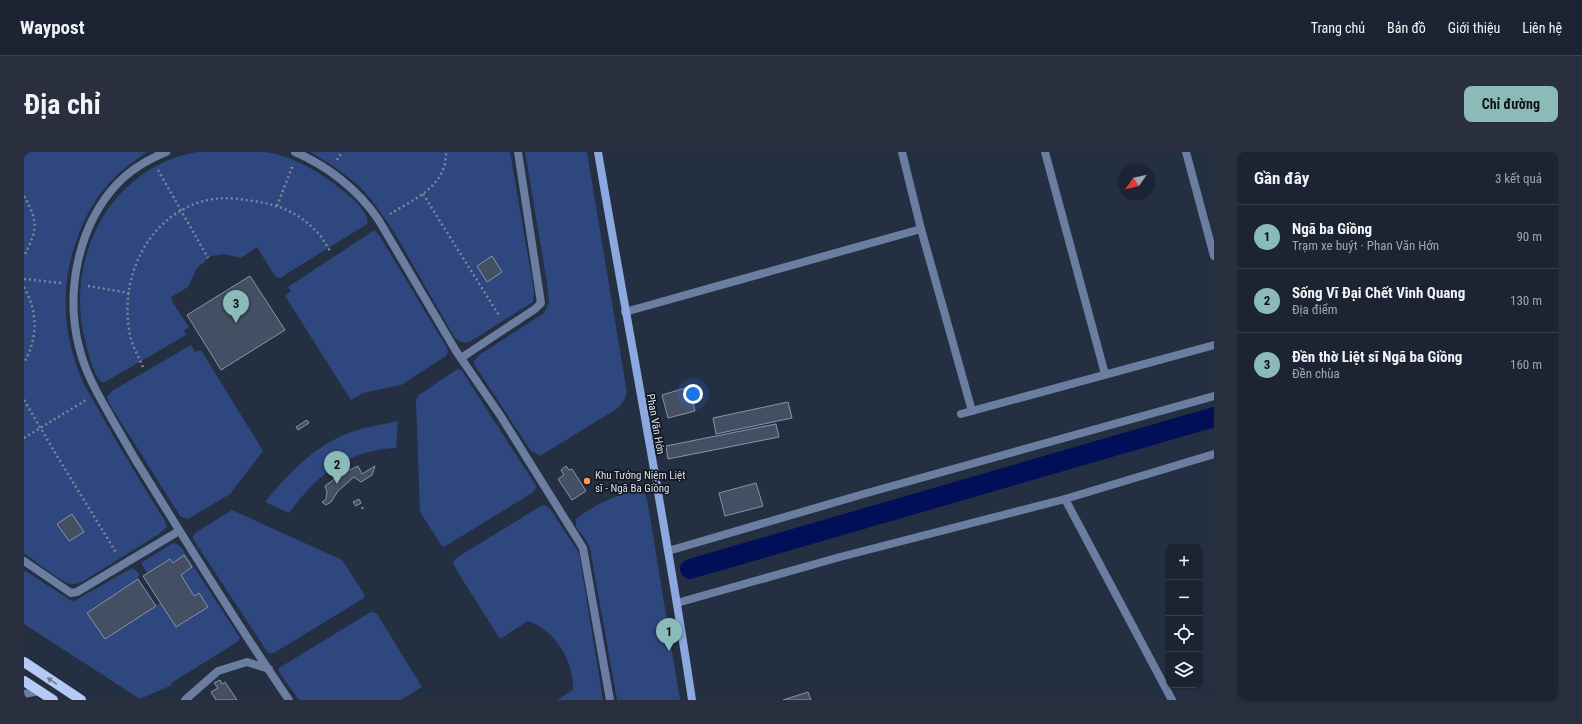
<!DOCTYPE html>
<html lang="vi">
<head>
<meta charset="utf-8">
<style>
  :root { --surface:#1c2332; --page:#292f3e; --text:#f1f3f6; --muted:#a0a4ac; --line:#3a404d; --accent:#8bbbb9 }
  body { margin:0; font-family:"Roboto Condensed",sans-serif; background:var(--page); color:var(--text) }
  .controls { position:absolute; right:12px; bottom:12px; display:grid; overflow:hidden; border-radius:8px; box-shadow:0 1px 3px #0004 }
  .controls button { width:36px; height:36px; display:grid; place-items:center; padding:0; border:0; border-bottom:1px solid var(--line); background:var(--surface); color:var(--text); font:20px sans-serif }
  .compass { position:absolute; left:1094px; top:12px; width:36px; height:36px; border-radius:50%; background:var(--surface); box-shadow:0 1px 3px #0004; rotate:236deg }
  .you { position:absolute; left:669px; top:242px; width:14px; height:14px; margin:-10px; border:3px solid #fff; border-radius:50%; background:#1a73e8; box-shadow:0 0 0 6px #1a73e833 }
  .badge { display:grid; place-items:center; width:26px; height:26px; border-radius:50%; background:var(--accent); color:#111; font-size:13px; font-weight:700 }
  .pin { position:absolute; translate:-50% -33px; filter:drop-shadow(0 1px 2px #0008) }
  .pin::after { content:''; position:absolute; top:21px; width:14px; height:12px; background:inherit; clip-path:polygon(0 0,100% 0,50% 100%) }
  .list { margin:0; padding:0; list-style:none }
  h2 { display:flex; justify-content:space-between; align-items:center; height:52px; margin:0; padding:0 16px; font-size:17px }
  h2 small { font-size:13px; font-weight:400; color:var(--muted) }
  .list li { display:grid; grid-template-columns:26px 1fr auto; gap:12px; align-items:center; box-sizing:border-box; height:64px; padding:0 16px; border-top:1px solid var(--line) }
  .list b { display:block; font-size:15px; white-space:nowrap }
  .list p { margin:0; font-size:13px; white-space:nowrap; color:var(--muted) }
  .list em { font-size:13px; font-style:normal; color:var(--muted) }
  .icon { flex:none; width:22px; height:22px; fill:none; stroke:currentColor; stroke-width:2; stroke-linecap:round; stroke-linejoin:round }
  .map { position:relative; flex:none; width:1190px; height:548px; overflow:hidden; border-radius:8px }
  header { display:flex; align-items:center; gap:24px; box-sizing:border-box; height:56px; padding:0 20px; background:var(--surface); border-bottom:1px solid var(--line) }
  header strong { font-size:19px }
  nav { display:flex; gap:22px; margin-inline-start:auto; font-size:14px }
  .intro { display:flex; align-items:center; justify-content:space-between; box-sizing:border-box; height:96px; padding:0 24px }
  h1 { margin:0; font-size:28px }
  .button { padding:10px 18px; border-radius:8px; background:var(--accent); color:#111; font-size:14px; font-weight:700 }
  main { display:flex; gap:24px; padding:0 24px }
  aside { flex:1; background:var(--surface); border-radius:8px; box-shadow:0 1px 3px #0004 }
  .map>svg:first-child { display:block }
</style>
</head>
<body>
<header>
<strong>Waypost</strong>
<nav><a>Trang chủ</a><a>Bản đồ</a><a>Giới thiệu</a><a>Liên hệ</a></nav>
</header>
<div class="intro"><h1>Địa chỉ</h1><a class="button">Chỉ đường</a></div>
<main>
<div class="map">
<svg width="1190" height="548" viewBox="0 0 1190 548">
  <rect width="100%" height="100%" fill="#252f42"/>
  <g fill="#2e477e">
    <path d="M0 0H123C87 24 68 46 53 87 35 135 39 186 60 232 67 245 75 258 82 271 101 304 120 336 140 367L143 375 135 382 58 430C55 431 52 432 49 432 39 432 10 408 0 401Z"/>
    <path d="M173 0C195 0 219 0 241 0 275 5 303 25 329 47 334 52 346 64 343 72L256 126 252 125 249 121 233 95 217 106 200 102 187 104 173 116 164 135 147 145 149 151 165 175 160 179 162 183 81 230H78C68 221 65 201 61 188 40 107 86 15 173 0Z"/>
    <path d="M286 0H486L510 139 509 150 447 189C440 191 437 191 431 186L370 80 348 48 333 32 305 11Z"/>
    <polygon points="501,0 563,0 603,241 600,248 594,256 516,304 507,299 450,212 450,209 455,203 520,161 525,151 523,131"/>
    <polygon points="349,79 351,79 355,83 423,196 424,199 422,204 377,233 339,241 327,248 261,144 267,139 264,135"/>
    <polygon points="167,193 171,200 177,198 239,299 206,342 164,367 157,365 151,356 85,251 83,245 88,239"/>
    <polygon points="435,217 438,219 512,334 511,337 508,341 420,395 418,394 396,360 392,248 395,243 432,218"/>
    <path d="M374 269 372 296C323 298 292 324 265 361L241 350C263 323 286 299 317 284 335 276 355 273 374 269Z"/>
    <polygon points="608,337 620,341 623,347 656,548 593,548 566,396 562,388 552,375 552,368 554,365 573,353"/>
    <path d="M520 353 526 357 555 401 579 548H533L549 538C550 509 532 479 504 469L476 487 433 419 429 411 432 406 517 354Z"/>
    <polygon points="208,358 318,408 340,442 340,446 250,501 244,501 169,387 169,384 171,381"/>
    <polygon points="149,391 153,392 157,395 216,486 215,488 210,492 147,531 148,533 116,547 0,472 0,418 46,448 50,449 108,416 115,421 114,427 63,461 81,487 136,451 152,475 184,455 175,441 170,444 157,423 168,415 160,403 149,411 146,407 123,421 117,411"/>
    <polygon points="349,460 353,462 398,535 377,548 275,548 255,520 255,516 345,461"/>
  </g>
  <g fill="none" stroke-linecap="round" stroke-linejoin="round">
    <polyline stroke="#000f57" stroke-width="20" points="666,417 1190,265"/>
  </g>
  <g fill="#444f63" stroke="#8894ab">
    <polygon points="468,104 478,120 463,130 453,114"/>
    <polygon points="226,124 261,178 197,218 163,163"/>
    <polygon points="665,235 671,259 644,266 638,243"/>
    <polygon points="764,250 768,266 692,282 689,266"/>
    <polygon points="283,268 285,271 274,278 272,275"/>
    <polygon points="752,272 755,285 644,307 642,294"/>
    <polygon points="334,314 338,322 351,314 348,323 337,330 330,325 314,339 307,350 302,353 298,350 302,347 303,340 301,334 319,321"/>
    <polygon points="542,314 545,318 548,317 562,339 548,348 534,327 540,323 537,318"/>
    <polygon points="732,331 739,354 701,364 695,341"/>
    <polygon points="335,347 337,351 332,354 329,350"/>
    <polygon points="48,362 60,380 45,389 33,372"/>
    <polygon points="160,403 168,415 157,423 170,444 175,441 184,455 152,475 119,424 146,407 149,411"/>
    <polygon points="114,427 132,454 81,487 63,461"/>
    <polygon points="196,528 198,532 201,530 213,548 192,548 187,540 194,536 190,531"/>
    <polygon points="784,540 787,548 759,548"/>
  </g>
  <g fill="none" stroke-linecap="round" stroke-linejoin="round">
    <g stroke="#7e8696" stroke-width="2.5" stroke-dasharray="2 3" stroke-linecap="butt">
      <polyline points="313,8 318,0"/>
      <polyline points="134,18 184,106"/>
      <polyline points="399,42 476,165"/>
      <path d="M0 44C15 70 13 79 0 104"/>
      <polyline points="253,54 269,13"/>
      <path d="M366 62C390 47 423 34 422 0"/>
      <polyline points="0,127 37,131"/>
      <polyline points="64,134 105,141"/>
      <path d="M0 135C14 160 14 186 0 211"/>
      <path d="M119 215C115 206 110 197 107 187 92 127 125 58 189 47 202 45 216 47 229 49 253 52 276 61 293 80 299 85 302 94 307 100"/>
      <polyline points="0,248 33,304 93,402"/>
      <polyline points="0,286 62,248"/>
      <polyline points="338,355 340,359"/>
    </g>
    <g stroke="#6b7da0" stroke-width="8">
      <path d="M142 0C125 7 106 18 93 32 54 74 41 140 55 195 62 223 75 244 89 269 103 294 118 319 134 344 176 412 219 481 265 548"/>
      <path d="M271 0C304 14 334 38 354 67L432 199 476 263 559 396 586 548"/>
      <polyline points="437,206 511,157 517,151 494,0"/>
      <polyline points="0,409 47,441 53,440 155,379"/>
      <polyline points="161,548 194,519 223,510 245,517"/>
    </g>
    <g stroke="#6b7da0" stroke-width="8">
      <polyline points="878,0 897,77 948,259"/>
      <polyline points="1021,0 1081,222"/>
      <polyline points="1162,0 1190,104"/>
      <polyline points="601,160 897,77"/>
      <polyline points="937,262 1190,193"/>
      <polyline points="1041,347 1148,548"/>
      <polyline points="644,399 843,341 1190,244"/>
      <polyline points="653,451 816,405 1041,347 1190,302"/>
      <polyline points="0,542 15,539"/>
    </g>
    <path stroke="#8ca8e0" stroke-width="8" d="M574 0C605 183 641 365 668 548"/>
    <g stroke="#b4cbf6" stroke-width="10">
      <polyline points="0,510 57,548"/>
      <polyline points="0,529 29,548"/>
    </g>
  </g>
  <defs><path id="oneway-solid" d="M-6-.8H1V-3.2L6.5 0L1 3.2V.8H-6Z"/></defs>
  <use fill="#6c7a96" href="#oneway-solid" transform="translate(28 529) rotate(-146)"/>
  <circle fill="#fe9c57" stroke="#131720" stroke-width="1.5" cx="563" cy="329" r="4"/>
  <g text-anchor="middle" stroke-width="3.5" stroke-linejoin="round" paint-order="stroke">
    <g font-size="11" fill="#d9dfec" stroke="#131720">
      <text transform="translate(632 272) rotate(80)" y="4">Phan Văn Hớn</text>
    </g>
    <g font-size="11" fill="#d9dfec" stroke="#131720" text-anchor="start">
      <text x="571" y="327">Khu Tưởng Niệm Liệt<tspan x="571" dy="13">sĩ - Ngã Ba Giồng</tspan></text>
    </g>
  </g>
</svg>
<div class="controls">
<button>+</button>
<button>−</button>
<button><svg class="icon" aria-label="locate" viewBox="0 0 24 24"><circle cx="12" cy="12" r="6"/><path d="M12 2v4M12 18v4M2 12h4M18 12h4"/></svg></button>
<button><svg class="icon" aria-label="layers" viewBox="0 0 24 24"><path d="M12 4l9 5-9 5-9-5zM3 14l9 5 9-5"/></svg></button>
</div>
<svg class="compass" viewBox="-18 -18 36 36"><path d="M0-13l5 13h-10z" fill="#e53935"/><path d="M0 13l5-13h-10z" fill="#a0a4ac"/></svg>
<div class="you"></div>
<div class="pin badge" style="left:645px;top:499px">1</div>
<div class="pin badge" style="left:313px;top:332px">2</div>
<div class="pin badge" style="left:212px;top:171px">3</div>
</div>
<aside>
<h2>Gần đây<small>3 kết quả</small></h2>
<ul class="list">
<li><span class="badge">1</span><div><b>Ngã ba Giồng</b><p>Trạm xe buýt · Phan Văn Hớn</p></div><em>90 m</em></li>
<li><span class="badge">2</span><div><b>Sống Vĩ Đại Chết Vinh Quang</b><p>Địa điểm</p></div><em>130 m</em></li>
<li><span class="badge">3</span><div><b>Đền thờ Liệt sĩ Ngã ba Giồng</b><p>Đền chùa</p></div><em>160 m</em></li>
</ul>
</aside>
</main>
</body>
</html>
